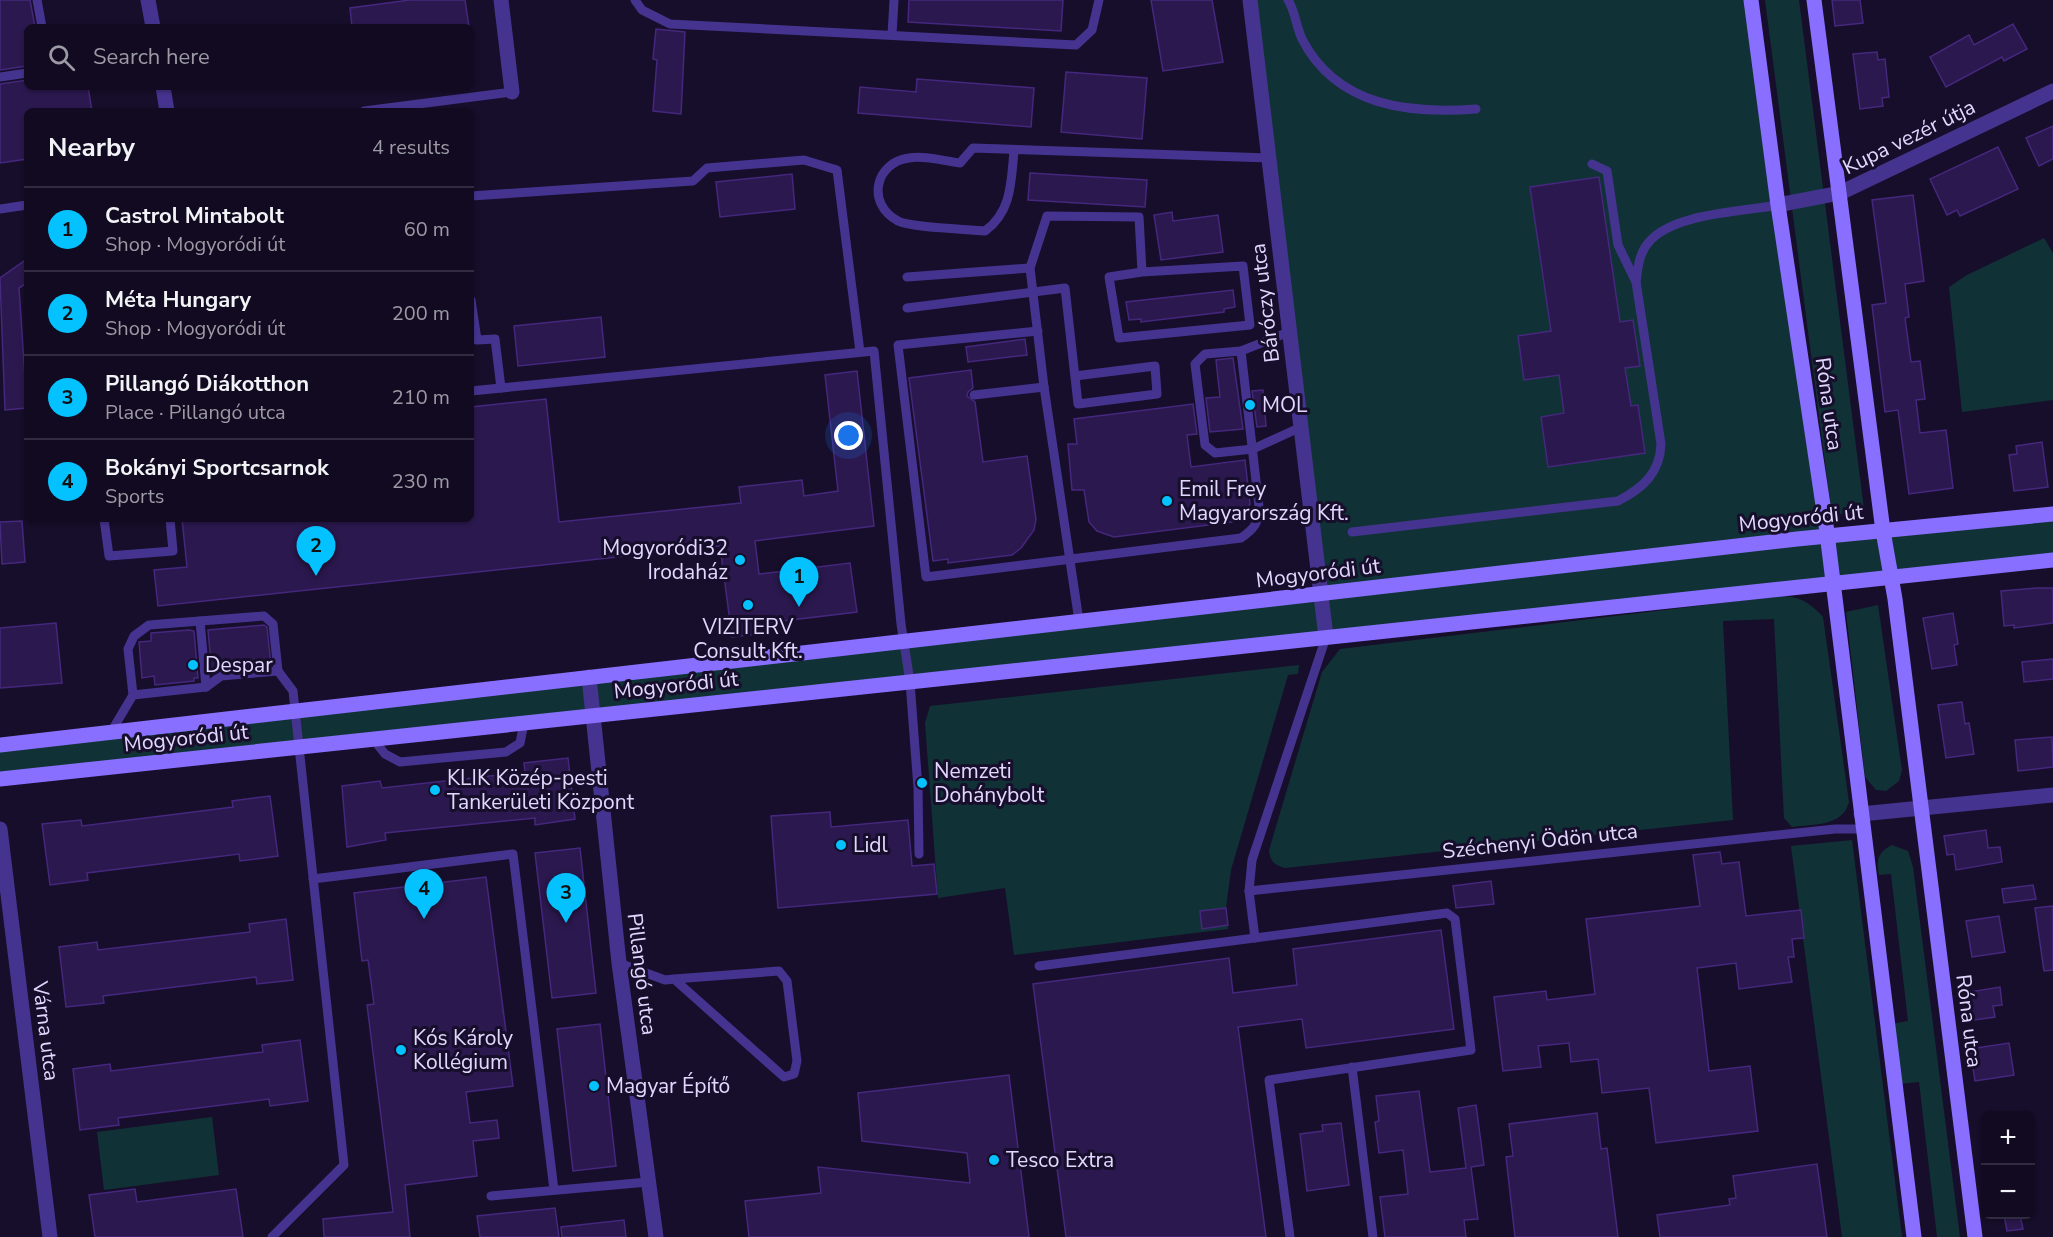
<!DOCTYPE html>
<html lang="en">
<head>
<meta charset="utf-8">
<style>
  :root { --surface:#110a20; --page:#1e182d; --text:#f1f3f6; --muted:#9c9aa5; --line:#302b3e; --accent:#04c1ff }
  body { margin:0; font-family:"Nunito Sans",sans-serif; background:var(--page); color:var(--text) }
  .controls { position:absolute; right:18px; bottom:18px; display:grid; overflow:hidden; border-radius:9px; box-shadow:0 2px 4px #0004 }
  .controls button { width:54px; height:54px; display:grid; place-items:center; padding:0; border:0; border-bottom:2px solid var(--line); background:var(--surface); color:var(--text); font:30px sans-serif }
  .you { position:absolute; left:849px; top:436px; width:21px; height:21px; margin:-15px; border:4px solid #fff; border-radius:50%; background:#1a73e8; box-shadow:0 0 0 9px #1a73e833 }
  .badge { display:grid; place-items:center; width:39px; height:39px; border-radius:50%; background:var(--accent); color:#111; font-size:20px; font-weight:700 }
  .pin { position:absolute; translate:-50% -50px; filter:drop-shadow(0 2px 3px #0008) }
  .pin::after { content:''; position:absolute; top:32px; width:21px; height:18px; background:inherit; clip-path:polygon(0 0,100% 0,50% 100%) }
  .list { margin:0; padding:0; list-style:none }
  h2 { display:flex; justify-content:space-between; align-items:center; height:78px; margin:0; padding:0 24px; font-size:26px }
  h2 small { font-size:20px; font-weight:400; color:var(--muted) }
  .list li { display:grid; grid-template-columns:39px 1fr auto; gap:18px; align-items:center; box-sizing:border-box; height:84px; padding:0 24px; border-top:2px solid var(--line) }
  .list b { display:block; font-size:22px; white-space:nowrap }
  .list p { margin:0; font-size:20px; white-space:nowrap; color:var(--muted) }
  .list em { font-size:20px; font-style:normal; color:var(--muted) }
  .icon { flex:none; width:33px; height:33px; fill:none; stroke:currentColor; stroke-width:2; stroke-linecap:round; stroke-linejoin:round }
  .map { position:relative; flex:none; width:2053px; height:1237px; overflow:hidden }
  .search { position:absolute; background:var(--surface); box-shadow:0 2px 4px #0004; left:24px; top:24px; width:450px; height:66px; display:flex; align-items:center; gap:15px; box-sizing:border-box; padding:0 21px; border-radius:9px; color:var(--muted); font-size:22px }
  .panel { position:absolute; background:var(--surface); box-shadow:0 2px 4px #0004; left:24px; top:108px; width:450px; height:414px; border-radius:9px }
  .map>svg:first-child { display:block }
</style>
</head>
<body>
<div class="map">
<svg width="2053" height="1237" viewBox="0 0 2053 1237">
  <rect width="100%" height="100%" fill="#170e2b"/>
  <g fill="#103236">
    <polygon points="1250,0 1751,0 1827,536 2053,514 2053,560 0,779 0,745 1320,593"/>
    <polygon points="1765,0 1799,0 1864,509 1832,516"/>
    <polygon points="2044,238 2053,253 2053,400 1962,412 1949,287 1967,275"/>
    <path d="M1781 596C1801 597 1809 602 1823 617L1849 802C1843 827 1812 824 1792 827L1784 818 1774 619 1723 621 1733 820 1285 868C1274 865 1270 861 1269 850L1322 672 1340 649Z"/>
    <polygon points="1878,605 1902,770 1899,781 1886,791 1876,790 1865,777 1846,612"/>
    <polygon points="1299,665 1298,674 1288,675 1231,870 1226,908 1228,929 1014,955 1005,888 938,898 925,723 930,706"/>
    <polygon points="1852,840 1902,1237 1842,1237 1791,846"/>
    <path d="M1892 845 1908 851 1913 867 1960 1237H1937L1919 1082 1899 1084 1891 1024 1908 1021 1891 874 1879 875C1876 860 1878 852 1892 845Z"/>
    <polygon points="212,1117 219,1175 104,1190 97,1132"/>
  </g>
  <g fill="#2b184e" stroke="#45277d" stroke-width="1.5">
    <polygon points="0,0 30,0 35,27 27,27 27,66 0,70"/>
    <polygon points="410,0 465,0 469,27 352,27 350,8"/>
    <polygon points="909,0 1063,0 1061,31 908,22"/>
    <polygon points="1151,0 1212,0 1223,62 1163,71"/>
    <polygon points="1832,0 1860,0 1863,23 1835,26"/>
    <polygon points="2013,24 2027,49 2004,61 2002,57 1946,87 1930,57 1969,35 1974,45"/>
    <polygon points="656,29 685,32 681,114 653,111 657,60 653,59"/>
    <polygon points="1877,52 1878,60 1885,59 1889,97 1882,98 1883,106 1860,109 1853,54"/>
    <polygon points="1066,72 1147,78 1142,139 1061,132"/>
    <polygon points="917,79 1034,88 1031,127 858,113 860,87 916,92"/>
    <polygon points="27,80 27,87 88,87 92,111 27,111 27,159 0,163 0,84"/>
    <polygon points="2053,126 2053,159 2039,166 2026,138"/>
    <polygon points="1998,147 2018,189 1960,216 1957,210 1947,215 1930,179"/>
    <polygon points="1030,173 1147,180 1145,207 1028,200"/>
    <polygon points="792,174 795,209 720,217 716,182"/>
    <polygon points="1599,177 1620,322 1633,320 1640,366 1625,368 1631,406 1638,405 1645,453 1548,467 1541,417 1564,413 1559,375 1524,380 1518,336 1551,331 1530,187"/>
    <polygon points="1913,195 1924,281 1905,284 1909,317 1905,318 1911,362 1920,361 1925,399 1916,400 1920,433 1946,430 1953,488 1909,494 1898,410 1885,412 1872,305 1886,303 1872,200"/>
    <polygon points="1172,212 1173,221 1218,215 1223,252 1161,260 1154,215"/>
    <polygon points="27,259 27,283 19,288 27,408 5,410 0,278"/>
    <polygon points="1233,290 1235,307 1224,309 1224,312 1141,322 1141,319 1129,320 1126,302"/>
    <polygon points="601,317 605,357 518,366 514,326"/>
    <polygon points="1025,339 1027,355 968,362 966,347"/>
    <polygon points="1233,358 1243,429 1210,432 1206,398 1220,397 1216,360"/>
    <polygon points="971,370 973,388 968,392 967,396 975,402 983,462 1027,456 1036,519 1034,530 1021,548 1012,555 948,563 948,559 933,561 909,378"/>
    <polygon points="857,371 874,526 755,541 759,574 850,563 857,612 766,623 767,633 732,637 720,546 158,606 154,570 187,567 182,519 471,519 471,407 546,399 559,522 741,503 739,487 802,480 804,496 838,491 825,375"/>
    <polygon points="1263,390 1266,426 1257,427 1252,391"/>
    <polygon points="1193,404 1197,434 1187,435 1191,467 1245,460 1250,504 1242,517 1232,522 1114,537 1097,531 1089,522 1084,490 1072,490 1068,444 1077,444 1074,419"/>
    <polygon points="2042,442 2048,487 2014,491 2009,455 2017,454 2016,446"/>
    <polygon points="22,521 25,562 2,564 0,522"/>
    <polygon points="2036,588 2053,588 2053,623 2014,628 2014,625 2004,626 2001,591"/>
    <polygon points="1953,613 1958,644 1954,645 1957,665 1932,669 1923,618"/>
    <polygon points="56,623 62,683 0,688 0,628"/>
    <polygon points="264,625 267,627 271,665 220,669 212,674 208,630"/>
    <polygon points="189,630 194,631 198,678 194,678 194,681 155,685 154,676 142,678 139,642 151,641 151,633"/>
    <polygon points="2053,659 2053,679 2024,682 2022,662"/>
    <polygon points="1962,702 1965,724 1969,723 1974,754 1946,758 1938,705"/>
    <polygon points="2052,737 2053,767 2018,771 2015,740"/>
    <polygon points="568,758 575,819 535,825 535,818 385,833 386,840 347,847 342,786 380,781 382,788 525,772 524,763"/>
    <polygon points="270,796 278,856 240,861 239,854 87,873 88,880 50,885 42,824 81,820 82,826 233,807 232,801"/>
    <polygon points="830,812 831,827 908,820 912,866 934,864 937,894 778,908 771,816"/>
    <polygon points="1986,830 1988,848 2000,847 2002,862 1956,870 1954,854 1947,855 1944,836"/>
    <polygon points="580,848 596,993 552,998 535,853"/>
    <polygon points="1720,852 1722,864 1739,862 1746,916 1801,910 1804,938 1792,939 1794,957 1788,957 1792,982 1739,989 1736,963 1697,968 1709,1071 1750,1066 1758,1131 1656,1143 1649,1088 1602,1093 1598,1059 1571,1062 1569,1043 1538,1046 1541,1067 1503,1071 1494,997 1546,991 1547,1000 1595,994 1586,919 1700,906 1693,855"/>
    <polygon points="486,877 513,1086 466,1092 470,1123 497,1120 499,1138 473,1141 477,1176 405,1185 410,1237 324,1237 323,1219 393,1212 367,1005 374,1004 368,960 362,961 354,893"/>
    <polygon points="1491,881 1494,904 1456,908 1453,886"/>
    <polygon points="2033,885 2036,899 2004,903 2002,889"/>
    <polygon points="2053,906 2053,970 2044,971 2035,908"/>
    <polygon points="1226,908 1228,925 1202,929 1200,911"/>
    <polygon points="1999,916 2005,952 1972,957 1966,921"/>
    <polygon points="286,919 293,980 257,984 256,977 103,996 104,1003 66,1007 59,947 97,942 98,950 250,932 249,924"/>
    <polygon points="1441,930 1454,1029 1306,1048 1302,1019 1238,1027 1266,1237 1066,1237 1033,984 1229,958 1233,993 1297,985 1293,949"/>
    <polygon points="2000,987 2002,1005 1993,1006 1995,1017 1967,1021 1963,993"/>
    <polygon points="600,1024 616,1166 573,1171 557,1029"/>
    <polygon points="300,1040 308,1101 270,1106 269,1099 118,1118 119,1125 80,1130 73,1069 110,1064 111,1071 263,1052 262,1045"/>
    <polygon points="2009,1043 2014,1075 1975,1081 1970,1049"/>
    <polygon points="1009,1075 1029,1237 749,1237 745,1201 821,1193 818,1167 970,1183 967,1153 862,1141 858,1093"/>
    <polygon points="1419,1091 1430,1172 1466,1168 1458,1108 1476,1105 1484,1165 1471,1167 1478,1219 1464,1220 1466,1237 1385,1237 1380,1197 1408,1194 1403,1150 1379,1153 1375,1122 1379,1121 1376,1096"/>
    <polygon points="1597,1113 1601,1149 1607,1148 1618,1237 1515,1237 1506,1157 1513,1156 1509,1124"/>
    <polygon points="1341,1123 1349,1185 1307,1191 1300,1134 1323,1131 1322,1125"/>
    <polygon points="1817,1164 1827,1237 1660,1237 1657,1215 1730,1205 1729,1199 1736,1198 1733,1176"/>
    <polygon points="135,1189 137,1202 236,1189 243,1237 95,1237 89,1195"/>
    <polygon points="555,1208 559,1237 480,1237 477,1216"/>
    <polygon points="2004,1215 2020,1215 2023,1229 2007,1231"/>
    <polygon points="624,1220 626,1237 562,1237 561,1227"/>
  </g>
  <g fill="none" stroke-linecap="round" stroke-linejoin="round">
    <g stroke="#45348f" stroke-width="9">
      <polyline points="37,0 42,27"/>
      <polyline points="635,0 642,10 670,24 1076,45 1092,30 1099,0"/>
      <path d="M1288 0C1296 13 1296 27 1302 39 1337 107 1410 114 1476 109"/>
      <polyline points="892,35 894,0"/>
      <polyline points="0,77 27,73"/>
      <polyline points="364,111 512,92"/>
      <path d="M1014 151C1011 181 1012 212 985 231 967 229 912 228 898 221 865 203 876 162 909 158 924 155 944 161 960 163L973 148 1269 158"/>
      <polyline points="1592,164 1607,171 1618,245 1636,282"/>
      <polyline points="471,196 693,181 707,168 804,160 837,170 860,352"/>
      <polyline points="0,209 27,205"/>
      <polyline points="907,277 1030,268"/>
      <polyline points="471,300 477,340 495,339 501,388"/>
      <polyline points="907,308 1065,288 1078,404 1157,394 1155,366 1075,376"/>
      <path d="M1038 331 898 345 926 577 1241 538C1254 529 1259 523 1259 507L1241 351"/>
      <polyline points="1289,332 1241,351 1205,354 1195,364 1205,445 1215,453 1253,449 1301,427"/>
      <polyline points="471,391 874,351 901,624 910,682 918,788 919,854"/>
      <polyline points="974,395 1044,387"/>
      <polyline points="104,519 109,556 173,551 170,519"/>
      <path d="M1352 532 1618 501C1643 488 1660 473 1661 444L1636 282C1638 267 1639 253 1649 242 1673 213 1742 212 1778 205"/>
      <polyline points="200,621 206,687"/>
      <polyline points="1079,621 1044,387 1030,268 1047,216 1139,217 1142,272 1109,277 1119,338 1250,325 1243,266 1142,272"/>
      <polyline points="133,695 206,687 221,676 278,671 293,691 344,1165 272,1237"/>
      <polyline points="111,732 133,695 128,649 134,636 149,625 264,616 273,624 278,671"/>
      <polyline points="373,739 385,754 400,762 506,752 520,743 524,723"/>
      <polyline points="313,879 513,854 554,1190"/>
      <polyline points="1249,891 1835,829 1863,829"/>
      <polyline points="1255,938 1249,891 1252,860 1326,637"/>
      <polyline points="619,963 665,980 674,979 779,971 787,981 797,1061 794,1074 784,1077 674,979"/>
      <polyline points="1039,966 1447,913 1455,919 1471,1050 1269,1080 1290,1237"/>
      <polyline points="1352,1067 1373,1237"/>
      <polyline points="491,1196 648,1182"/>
    </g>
    <g stroke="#45348f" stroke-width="15">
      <polyline points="148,0 153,27"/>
      <polyline points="501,0 512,92"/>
      <polyline points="1250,0 1326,637"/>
      <polyline points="163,87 167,111"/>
      <polyline points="1778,205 1840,193 2053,91"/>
      <polyline points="589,677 619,963 656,1237"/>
      <polyline points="1861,814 2053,795"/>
      <polyline points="0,829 50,1237"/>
    </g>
    <g stroke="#886fff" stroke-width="15">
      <polyline points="1751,0 1778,205 1826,525 1914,1237"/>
      <polyline points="1814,0 1883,531 1895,599 1975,1237"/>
      <polyline points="0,745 1797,539 2053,514"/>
      <polyline points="0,779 2053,560"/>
    </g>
  </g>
  <g fill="#04c1ff" stroke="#170e2b" stroke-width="2">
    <circle cx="1250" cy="405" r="6"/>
    <circle cx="1167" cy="501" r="6"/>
    <circle cx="740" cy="560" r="6"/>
    <circle cx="748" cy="605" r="6"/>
    <circle cx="193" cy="665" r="6"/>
    <circle cx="922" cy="783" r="6"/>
    <circle cx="435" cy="790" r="6"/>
    <circle cx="841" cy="845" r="6"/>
    <circle cx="401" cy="1050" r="6"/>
    <circle cx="594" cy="1086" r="6"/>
    <circle cx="994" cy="1160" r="6"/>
  </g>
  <g text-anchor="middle" stroke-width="6" stroke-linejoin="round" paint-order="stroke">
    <g font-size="21" fill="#e2d8ff" stroke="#170e2b">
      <text transform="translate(1909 137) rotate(-26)" y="7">Kupa vezér útja</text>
      <text transform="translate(1265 303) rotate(-97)" y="7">Báróczy utca</text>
      <text transform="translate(1829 404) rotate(82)" y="7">Róna utca</text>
      <text transform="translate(1801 518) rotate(-6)" y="7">Mogyoródi út</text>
      <text transform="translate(1318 573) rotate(-7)" y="7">Mogyoródi út</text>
      <text transform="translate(676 685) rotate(-6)" y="7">Mogyoródi út</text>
      <text transform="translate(186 738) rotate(-6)" y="7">Mogyoródi út</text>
      <text transform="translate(1540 841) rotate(-6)" y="7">Széchenyi Ödön utca</text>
      <text transform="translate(642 974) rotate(83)" y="7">Pillangó utca</text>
      <text transform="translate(1969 1021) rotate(83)" y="7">Róna utca</text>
      <text transform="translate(46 1031) rotate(83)" y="7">Várna utca</text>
    </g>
    <g font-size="21" fill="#e2d8ff" stroke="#170e2b" text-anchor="start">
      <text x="1262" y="412">MOL</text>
      <text x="1179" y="496">Emil Frey<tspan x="1179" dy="24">Magyarország Kft.</tspan></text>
      <text x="728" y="555" text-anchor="end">Mogyoródi32<tspan x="728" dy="24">Irodaház</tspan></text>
      <text x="748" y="634" text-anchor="middle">VIZITERV<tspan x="748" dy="24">Consult Kft.</tspan></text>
      <text x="205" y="672">Despar</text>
      <text x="934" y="778">Nemzeti<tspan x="934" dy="24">Dohánybolt</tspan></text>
      <text x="447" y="785">KLIK Közép-pesti<tspan x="447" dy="24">Tankerületi Központ</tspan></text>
      <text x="853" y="852">Lidl</text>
      <text x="413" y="1045">Kós Károly<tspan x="413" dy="24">Kollégium</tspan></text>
      <text x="606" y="1093">Magyar Építő</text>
      <text x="1006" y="1167">Tesco Extra</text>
    </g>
  </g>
</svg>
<div class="controls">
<button>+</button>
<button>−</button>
</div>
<div class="you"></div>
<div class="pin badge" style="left:799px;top:607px">1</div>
<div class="pin badge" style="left:316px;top:576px">2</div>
<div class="pin badge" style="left:566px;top:923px">3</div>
<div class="pin badge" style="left:424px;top:919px">4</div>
<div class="search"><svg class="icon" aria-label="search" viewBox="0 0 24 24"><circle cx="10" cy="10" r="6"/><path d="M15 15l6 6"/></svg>Search here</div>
<section class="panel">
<h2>Nearby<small>4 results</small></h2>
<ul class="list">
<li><span class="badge">1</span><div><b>Castrol Mintabolt</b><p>Shop · Mogyoródi út</p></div><em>60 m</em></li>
<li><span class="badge">2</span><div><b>Méta Hungary</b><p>Shop · Mogyoródi út</p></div><em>200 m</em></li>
<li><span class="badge">3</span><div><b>Pillangó Diákotthon</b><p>Place · Pillangó utca</p></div><em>210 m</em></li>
<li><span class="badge">4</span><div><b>Bokányi Sportcsarnok</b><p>Sports</p></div><em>230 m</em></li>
</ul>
</section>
</div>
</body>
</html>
